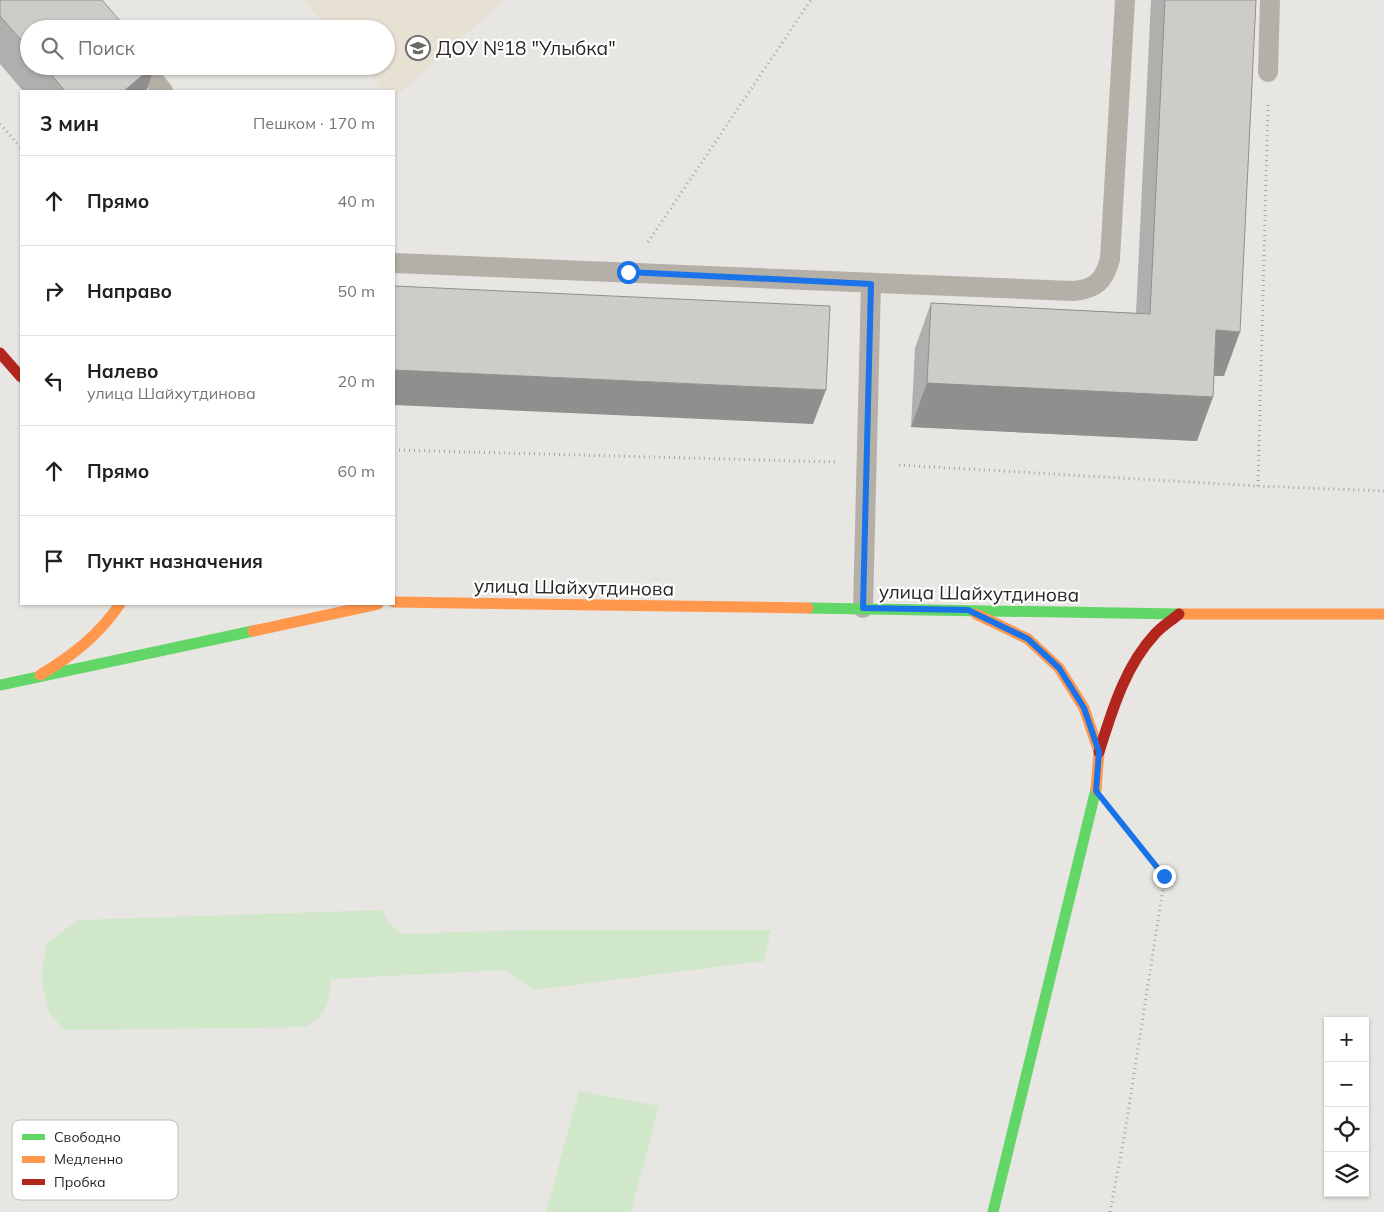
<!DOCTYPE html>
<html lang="ru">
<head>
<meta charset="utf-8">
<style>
  :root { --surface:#fff; --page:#f6f6f6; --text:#202124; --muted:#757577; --line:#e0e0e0 }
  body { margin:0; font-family:Mulish,sans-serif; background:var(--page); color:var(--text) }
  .controls { position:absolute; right:15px; bottom:15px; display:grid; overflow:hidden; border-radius:0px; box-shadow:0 1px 4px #0004 }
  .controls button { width:45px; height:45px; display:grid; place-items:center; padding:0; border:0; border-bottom:1px solid var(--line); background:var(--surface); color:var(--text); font:25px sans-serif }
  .stop { position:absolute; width:15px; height:15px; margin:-11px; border:4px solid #1a73e8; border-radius:50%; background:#fff }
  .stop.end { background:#1a73e8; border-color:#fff; box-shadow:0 1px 5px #0008 }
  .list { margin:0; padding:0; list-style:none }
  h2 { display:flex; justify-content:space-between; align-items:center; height:65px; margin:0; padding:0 20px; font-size:21px }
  h2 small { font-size:16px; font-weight:400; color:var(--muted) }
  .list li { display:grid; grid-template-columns:32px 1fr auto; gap:15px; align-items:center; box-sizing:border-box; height:90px; padding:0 20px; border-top:1px solid var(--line) }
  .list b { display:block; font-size:19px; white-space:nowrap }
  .list p { margin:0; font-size:16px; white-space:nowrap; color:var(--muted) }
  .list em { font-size:16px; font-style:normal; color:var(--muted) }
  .icon { flex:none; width:28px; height:28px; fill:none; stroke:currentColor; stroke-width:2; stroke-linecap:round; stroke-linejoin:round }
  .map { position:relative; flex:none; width:1384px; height:1212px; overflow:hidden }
  .search { position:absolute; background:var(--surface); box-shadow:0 1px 4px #0004; left:20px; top:20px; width:375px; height:55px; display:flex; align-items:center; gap:12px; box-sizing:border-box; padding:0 18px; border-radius:28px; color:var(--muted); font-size:19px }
  .panel { position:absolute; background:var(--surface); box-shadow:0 1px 4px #0004; left:20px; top:90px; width:375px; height:515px; border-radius:0px }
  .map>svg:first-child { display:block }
</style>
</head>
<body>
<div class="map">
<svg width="1384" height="1212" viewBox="0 0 1384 1212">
  <rect width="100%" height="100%" fill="#e8e6e2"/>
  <polygon fill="#e7e1d4" points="303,0 504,0 394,98 394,91 385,91 363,66 386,66 386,29 329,29"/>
  <g fill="#d1e7c9">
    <path d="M383 910 387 921 401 934 523 930H771L764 961 534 990 506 970 331 979C327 1008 331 1007 307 1027L64 1030 48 1011 41 976 47 943 78 920Z"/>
    <polygon points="579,1091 659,1106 631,1212 546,1212"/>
  </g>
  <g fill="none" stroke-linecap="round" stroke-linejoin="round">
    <g stroke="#a7a59e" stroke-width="3" stroke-dasharray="1 4" stroke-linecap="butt">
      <polyline points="0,124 21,148"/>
      <polyline points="648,242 811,0"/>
      <polyline points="394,450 835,462"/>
      <polyline points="899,465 1258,486 1384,491"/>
      <polyline points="1258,486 1268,103"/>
      <polyline points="1110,1212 1124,1138 1165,876 1125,826"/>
    </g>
    <g stroke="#b4b0a8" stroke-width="20">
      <polyline points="142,66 163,91"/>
      <polyline points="1268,72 1270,0"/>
      <path d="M394 263C620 271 847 283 1073 291 1096 289 1104 281 1110 259L1125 0"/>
      <polyline points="863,608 871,284"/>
    </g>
    <g stroke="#63d668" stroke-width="11">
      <polyline points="808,608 1179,614"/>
      <polyline points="0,685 253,631"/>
      <polyline points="993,1212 1096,789"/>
    </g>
    <g stroke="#ff974d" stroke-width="11">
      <polyline points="394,602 808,608"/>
      <polyline points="976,614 1028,639 1059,668 1084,708 1099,752 1096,789"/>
      <polyline points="1179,614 1384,614"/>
      <polyline points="253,631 378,604"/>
      <path d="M40 675C72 656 99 635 120 604"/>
    </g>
    <g stroke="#b3261e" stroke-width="11">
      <polyline points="0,353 21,377"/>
      <path d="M1099 752C1112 711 1125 666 1155 634 1162 626 1171 621 1179 614"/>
    </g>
  </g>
  <g fill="#b1afad">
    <polygon points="0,0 29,29 29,66 155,66 146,91 23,91 0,64"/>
    <polygon points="1151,0 1256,0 1224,376 1214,376 1197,441 911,427 915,348 931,303 1136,313"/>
  </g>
  <g fill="#908f8d">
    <polygon points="153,66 155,66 146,91 124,91"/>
    <polygon points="1216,330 1240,332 1224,376 1200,375"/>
    <polygon points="394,370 826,390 813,424 394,405"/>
    <polygon points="927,383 1213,397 1197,441 911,427"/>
  </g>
  <g fill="#ceccc9" stroke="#908f8d">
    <polygon points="0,0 102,0 127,29 29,29 29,49 0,16"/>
    <polygon points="1165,0 1256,0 1240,332 1216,330 1213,397 927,383 931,303 1150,314"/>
    <polygon points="44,66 153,66 124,91 65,91"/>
    <polygon points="394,260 395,260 394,282"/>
    <polygon points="394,286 830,306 826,390 394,370"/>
  </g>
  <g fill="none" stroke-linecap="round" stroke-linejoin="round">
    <polyline stroke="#1a73e8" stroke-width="6" points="628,272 871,284 863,608 968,610 1028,639 1059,668 1084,708 1099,752 1096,791 1164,876"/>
  </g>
  <defs>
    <symbol id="school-ring" viewBox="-11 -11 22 22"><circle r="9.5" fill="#fff" stroke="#6b6966" stroke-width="1.5"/><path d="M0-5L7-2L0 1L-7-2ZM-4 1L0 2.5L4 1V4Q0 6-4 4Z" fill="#6b6966"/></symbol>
  </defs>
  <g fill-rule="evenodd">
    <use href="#school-ring" x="404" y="34" width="28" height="28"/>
  </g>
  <g text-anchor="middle" stroke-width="4.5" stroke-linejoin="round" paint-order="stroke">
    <g font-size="19" fill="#282623" stroke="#fff" text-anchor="start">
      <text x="436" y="55">ДОУ №18 "Улыбка"</text>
    </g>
    <g font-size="19" fill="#282623" stroke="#fff">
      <text transform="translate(574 587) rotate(1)" y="7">улица Шайхутдинова</text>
      <text transform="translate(979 593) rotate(1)" y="7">улица Шайхутдинова</text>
    </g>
  </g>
  <rect x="12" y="1120" width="166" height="80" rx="8" fill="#fff" stroke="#bebebd" stroke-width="1"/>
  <rect x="22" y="1134" width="23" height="6" fill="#63d668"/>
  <rect x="22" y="1156" width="23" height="7" fill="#ff974d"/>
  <rect x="22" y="1179" width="23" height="6" fill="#b3261e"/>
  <g font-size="14" fill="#282623">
    <text x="54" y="1142">Свободно</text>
    <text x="54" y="1164">Медленно</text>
    <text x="54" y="1187">Пробка</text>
  </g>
</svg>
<div class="controls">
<button>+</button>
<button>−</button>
<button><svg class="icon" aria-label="locate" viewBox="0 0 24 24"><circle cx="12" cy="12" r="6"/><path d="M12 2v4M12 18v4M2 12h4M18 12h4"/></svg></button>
<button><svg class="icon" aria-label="layers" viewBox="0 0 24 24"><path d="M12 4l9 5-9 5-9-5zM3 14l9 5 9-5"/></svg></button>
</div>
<div class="stop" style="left:628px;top:272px"></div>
<div class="stop end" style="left:1164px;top:876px"></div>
<div class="search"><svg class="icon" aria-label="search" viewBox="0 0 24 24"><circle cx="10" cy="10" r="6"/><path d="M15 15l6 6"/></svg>Поиск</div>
<section class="panel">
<h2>3 мин<small>Пешком · 170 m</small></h2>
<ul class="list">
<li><svg class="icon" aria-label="ahead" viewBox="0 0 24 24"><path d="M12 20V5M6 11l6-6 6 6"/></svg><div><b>Прямо</b></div><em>40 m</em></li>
<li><svg class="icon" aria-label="right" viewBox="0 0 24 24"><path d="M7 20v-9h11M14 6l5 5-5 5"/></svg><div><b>Направо</b></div><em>50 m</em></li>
<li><svg class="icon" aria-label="left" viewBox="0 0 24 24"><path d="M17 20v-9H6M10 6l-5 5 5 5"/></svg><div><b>Налево</b><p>улица Шайхутдинова</p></div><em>20 m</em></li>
<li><svg class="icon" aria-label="ahead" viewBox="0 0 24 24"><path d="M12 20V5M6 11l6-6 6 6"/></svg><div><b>Прямо</b></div><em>60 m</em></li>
<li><svg class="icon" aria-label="arrive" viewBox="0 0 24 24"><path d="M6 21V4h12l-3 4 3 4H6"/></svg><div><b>Пункт назначения</b></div></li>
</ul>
</section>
</div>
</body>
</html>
